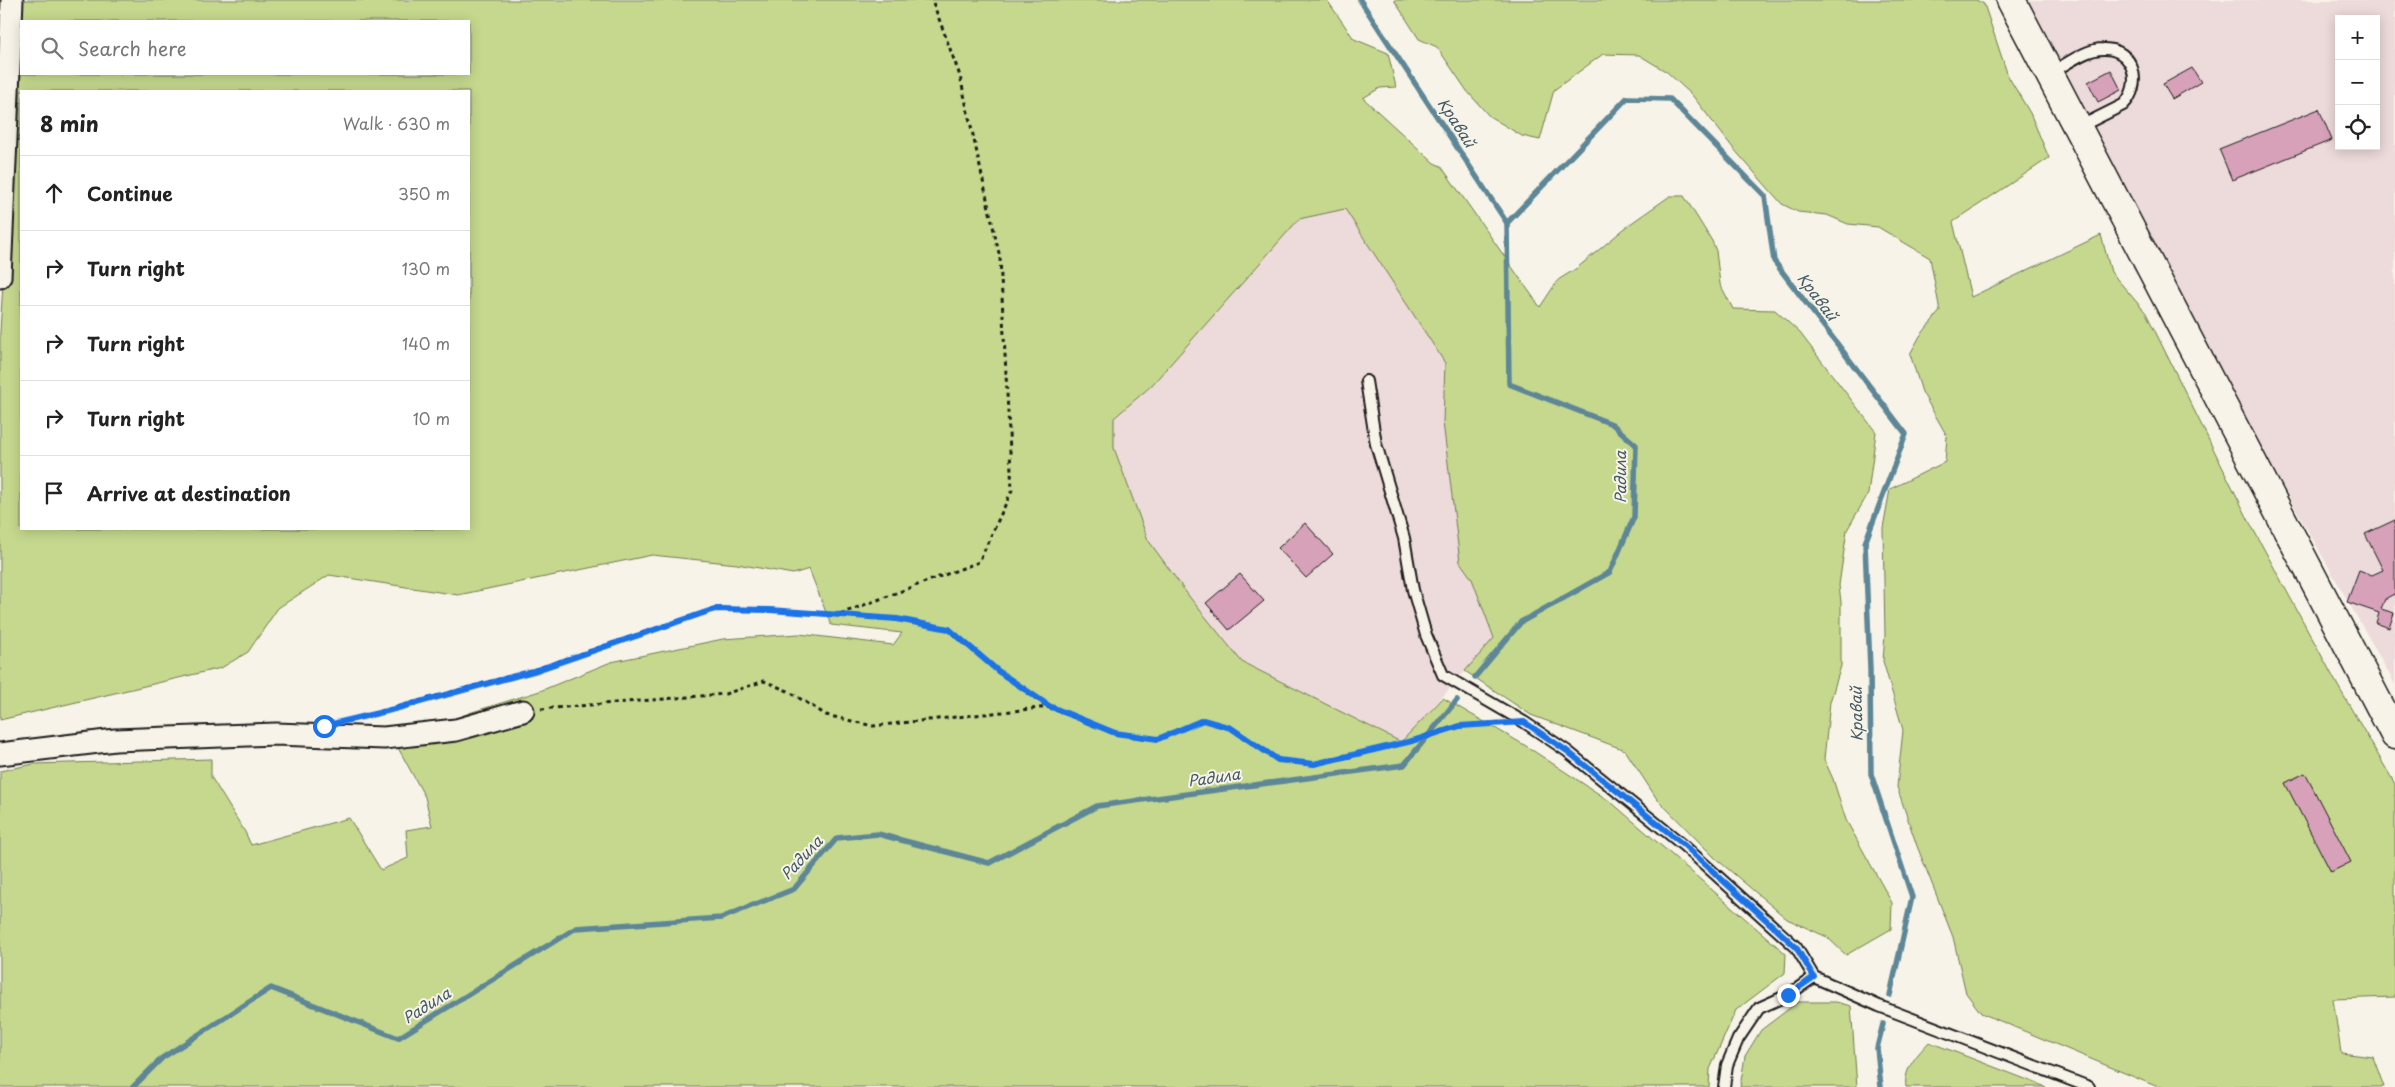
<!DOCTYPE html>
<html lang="en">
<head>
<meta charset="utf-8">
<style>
  :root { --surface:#fff; --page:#f2f2f2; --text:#222; --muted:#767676; --line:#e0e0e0 }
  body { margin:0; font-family:"Playpen Sans",sans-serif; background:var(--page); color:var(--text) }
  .controls { position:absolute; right:15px; top:15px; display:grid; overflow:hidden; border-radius:0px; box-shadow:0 2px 12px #0003 }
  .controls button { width:45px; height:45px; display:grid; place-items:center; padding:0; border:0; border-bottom:1px solid var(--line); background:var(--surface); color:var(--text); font:25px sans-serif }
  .stop { position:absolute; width:15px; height:15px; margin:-11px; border:4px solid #1a73e8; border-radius:50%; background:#fff }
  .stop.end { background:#1a73e8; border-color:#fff; box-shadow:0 1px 5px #0008 }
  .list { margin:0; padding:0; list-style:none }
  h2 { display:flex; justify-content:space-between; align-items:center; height:65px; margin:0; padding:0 20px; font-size:21px }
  h2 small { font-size:16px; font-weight:400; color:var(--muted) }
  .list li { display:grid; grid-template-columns:32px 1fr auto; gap:15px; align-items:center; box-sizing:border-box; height:75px; padding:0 20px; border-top:1px solid var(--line) }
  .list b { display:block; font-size:19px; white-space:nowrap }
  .list em { font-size:16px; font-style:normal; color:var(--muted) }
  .icon { flex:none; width:28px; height:28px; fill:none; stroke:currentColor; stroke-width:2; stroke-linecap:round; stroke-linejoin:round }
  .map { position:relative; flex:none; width:2395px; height:1087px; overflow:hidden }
  .search { position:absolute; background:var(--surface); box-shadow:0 2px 12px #0003; left:20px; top:20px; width:450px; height:55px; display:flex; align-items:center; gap:12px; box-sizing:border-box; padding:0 18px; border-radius:0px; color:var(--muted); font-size:19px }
  .panel { position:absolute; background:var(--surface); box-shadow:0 2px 12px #0003; left:20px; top:90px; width:450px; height:440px; border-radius:0px }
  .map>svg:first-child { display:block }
</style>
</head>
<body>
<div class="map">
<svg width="2395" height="1087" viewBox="0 0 2395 1087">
  <rect width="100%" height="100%" fill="#f7f3e8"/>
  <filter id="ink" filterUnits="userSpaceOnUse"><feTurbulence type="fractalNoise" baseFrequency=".02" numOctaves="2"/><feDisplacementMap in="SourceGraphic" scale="10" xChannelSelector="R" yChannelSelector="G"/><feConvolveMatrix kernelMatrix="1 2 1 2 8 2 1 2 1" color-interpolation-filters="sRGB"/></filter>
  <g filter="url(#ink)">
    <g fill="#eddada" fill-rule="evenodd">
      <path d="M2026 0H2395V684L2204 347ZM2339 19H2376V146H2339Z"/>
      <polygon points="1345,208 1445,363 1443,422 1460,562 1472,579 1494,639 1402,742 1242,662 1191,599 1148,540 1114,448 1114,418 1151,386 1299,219"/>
    </g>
    <g fill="#c5d88d" stroke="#707a54" fill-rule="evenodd">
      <path d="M21 0H1327L1354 39 1388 53 1396 87 1380 88 1363 98 1434 163 1441 166 1540 307 1558 280 1577 268 1630 224 1670 196H1684L1712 241 1716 251 1720 284 1733 309 1775 310 1800 333 1876 432 1868 494 1847 530 1839 585 1841 602V666L1830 702 1824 759 1833 779 1846 820 1892 903 1891 929 1846 955 1827 937 1787 919 1714 857 1657 799 1625 750 1531 715 1465 671 1494 638 1472 579 1460 562 1443 422 1445 363 1345 209 1299 219 1151 386 1114 418V448L1148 540 1191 599 1242 662 1401 742 1443 698 1526 746 1611 802 1786 954 1785 973 1736 1010 1710 1069 1709 1087H0V771L34 764 211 759V777L245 832 251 845 349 818 381 870 408 858 406 830 432 826 425 797 396 744 469 713 540 691 611 662 723 639 799 634 893 645 902 633 831 625 809 569 793 574 737 564 652 555 458 595 329 575 278 608 248 652 221 668 0 720V331ZM21 21H469V74H21ZM21 91H469V529H21Z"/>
      <polygon points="1394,0 1976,0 1984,4 2008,76 2030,113 2049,158 1953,222 1971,297 2101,235 2111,272 2146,313 2251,525 2338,686 2395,784 2395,997 2333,999 2341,1053 2373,1057 2384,1087 2158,1087 1981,1013 1966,993 1953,937 1917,846 1897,787 1903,730 1883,661 1885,635 1883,528 1890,489 1945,462 1947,436 1922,392 1910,354 1920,336 1940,311 1930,258 1878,227 1848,224 1827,215 1798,212 1782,204 1733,148 1692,95 1667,72 1639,55 1603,54 1554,90 1540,140 1522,136 1489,116 1467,91 1437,47 1419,39"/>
      <polygon points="1798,1002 1836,1002 1851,1006 1857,1087 1740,1087 1745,1056 1761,1030"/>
      <path d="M1929 1042 2046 1087H1906C1903 1069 1918 1054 1929 1042Z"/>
    </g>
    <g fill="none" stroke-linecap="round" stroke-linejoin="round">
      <g stroke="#5d8697" stroke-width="5.5">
        <polyline points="1360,0 1507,223 1627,98 1670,99 1765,196 1774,261 1906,434 1865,543 1870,669 1871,774 1912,897 1890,995"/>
        <polyline points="1475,677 1521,622 1610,572 1634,517 1636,445 1612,424 1509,384 1507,223"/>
        <polyline points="133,1087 162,1058 271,988 398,1038 576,928 721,918 794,889 837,838 878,834 989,863 1097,806 1404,765 1457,700"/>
        <polyline points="1881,1087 1877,1048 1883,1024"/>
      </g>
    </g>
    <g fill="#d6a1b9" stroke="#1c1c1c">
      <polygon points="2192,68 2201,82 2172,99 2163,84"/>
      <polygon points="2111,70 2121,90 2098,102 2088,82"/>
      <polygon points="2319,109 2332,140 2232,180 2219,149"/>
      <polygon points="2395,520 2395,597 2394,594 2385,599 2381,609 2394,613 2389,628 2376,623 2379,613 2347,602 2359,570 2372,575 2383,570 2365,534"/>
      <polygon points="1305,523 1333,554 1306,578 1278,548"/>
      <polygon points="1240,574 1264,601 1229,630 1206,603"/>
      <polygon points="2305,773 2351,862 2331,872 2285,783"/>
    </g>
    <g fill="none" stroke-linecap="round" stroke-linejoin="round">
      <defs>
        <g id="lane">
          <path d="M2050 73C2066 65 2085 49 2103 49 2135 48 2143 86 2123 105L2079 127"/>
          <polyline points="1366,381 1376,444 1404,538 1413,590 1426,635 1443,675 1524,722 1567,751 1683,845 1796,947 1814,977 1879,1006 2089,1087"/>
          <polyline points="1724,1087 1727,1065 1738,1039 1759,1008 1788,995 1814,977"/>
        </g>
        <g id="street">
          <polyline points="0,277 12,0"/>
          <polyline points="0,754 115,740 276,734 384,738 456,730 523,711"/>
        </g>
        <polyline id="secondary" points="2011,0 2395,735"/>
      </defs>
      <use href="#lane" stroke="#1c1c1c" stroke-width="14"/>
      <use href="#street" stroke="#1c1c1c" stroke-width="25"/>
      <use href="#secondary" stroke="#1c1c1c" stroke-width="31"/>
      <g stroke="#1c1c1c" stroke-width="3" stroke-dasharray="4 4" stroke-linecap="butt">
        <polyline points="840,614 979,562 1012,490 1000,258 960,76 932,0"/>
        <polyline points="541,709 725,694 764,681 788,691 826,715 873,726 1049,707"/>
        <polyline points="365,716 537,669 715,609 771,610 897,619 949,629 998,671 1049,707 1115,733 1158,739 1203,720 1231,728 1278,760 1314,764 1412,741 1459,726 1499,723"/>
      </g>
      <use href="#lane" stroke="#f7f3e8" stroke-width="10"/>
      <use href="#street" stroke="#f7f3e8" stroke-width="21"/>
      <use href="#secondary" stroke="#f7f3e8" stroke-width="28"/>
    </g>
  </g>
  <g fill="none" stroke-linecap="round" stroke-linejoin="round" filter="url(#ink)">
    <polyline stroke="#1a73e8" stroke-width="6" points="324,726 387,711 537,670 715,609 770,610 897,619 949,629 998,671 1049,706 1115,733 1158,739 1203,720 1231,728 1278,760 1314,764 1412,741 1460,726 1524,722 1567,751 1684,845 1796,947 1814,977 1788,995"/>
  </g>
  <g text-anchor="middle" stroke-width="4" stroke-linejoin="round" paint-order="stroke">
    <g font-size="15" font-style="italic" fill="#425a64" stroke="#f7f3e8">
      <text transform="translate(1456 123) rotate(57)" y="5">Кравай</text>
      <text transform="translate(1817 297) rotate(53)" y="5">Кравай</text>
      <text transform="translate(1621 477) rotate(-90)" y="5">Радила</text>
      <text transform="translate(1857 714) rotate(-91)" y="5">Кравай</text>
      <text transform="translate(1214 778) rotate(-8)" y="5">Радила</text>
      <text transform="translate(802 858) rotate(-47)" y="5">Радила</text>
      <text transform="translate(427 1006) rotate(-32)" y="5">Радила</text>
    </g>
  </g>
</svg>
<div class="controls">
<button>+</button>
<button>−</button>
<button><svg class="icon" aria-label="locate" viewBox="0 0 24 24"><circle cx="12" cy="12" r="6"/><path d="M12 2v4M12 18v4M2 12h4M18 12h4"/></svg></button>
</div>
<div class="stop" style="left:324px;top:726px"></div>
<div class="stop end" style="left:1788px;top:995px"></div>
<div class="search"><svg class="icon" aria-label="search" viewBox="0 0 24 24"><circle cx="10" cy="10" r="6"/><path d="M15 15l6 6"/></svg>Search here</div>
<section class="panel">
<h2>8 min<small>Walk · 630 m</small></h2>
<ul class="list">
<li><svg class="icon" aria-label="ahead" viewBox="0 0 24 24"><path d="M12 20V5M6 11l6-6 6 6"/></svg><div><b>Continue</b></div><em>350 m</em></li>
<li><svg class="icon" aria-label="right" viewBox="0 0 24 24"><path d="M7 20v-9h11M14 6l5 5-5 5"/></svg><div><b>Turn right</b></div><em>130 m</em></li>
<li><svg class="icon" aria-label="right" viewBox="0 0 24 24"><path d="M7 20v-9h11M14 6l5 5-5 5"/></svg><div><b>Turn right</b></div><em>140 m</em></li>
<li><svg class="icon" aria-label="right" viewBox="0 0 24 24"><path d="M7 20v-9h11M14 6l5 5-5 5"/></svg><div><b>Turn right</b></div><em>10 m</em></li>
<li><svg class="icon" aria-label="arrive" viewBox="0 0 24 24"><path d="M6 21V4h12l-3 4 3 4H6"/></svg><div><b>Arrive at destination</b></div></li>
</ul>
</section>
</div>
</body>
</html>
